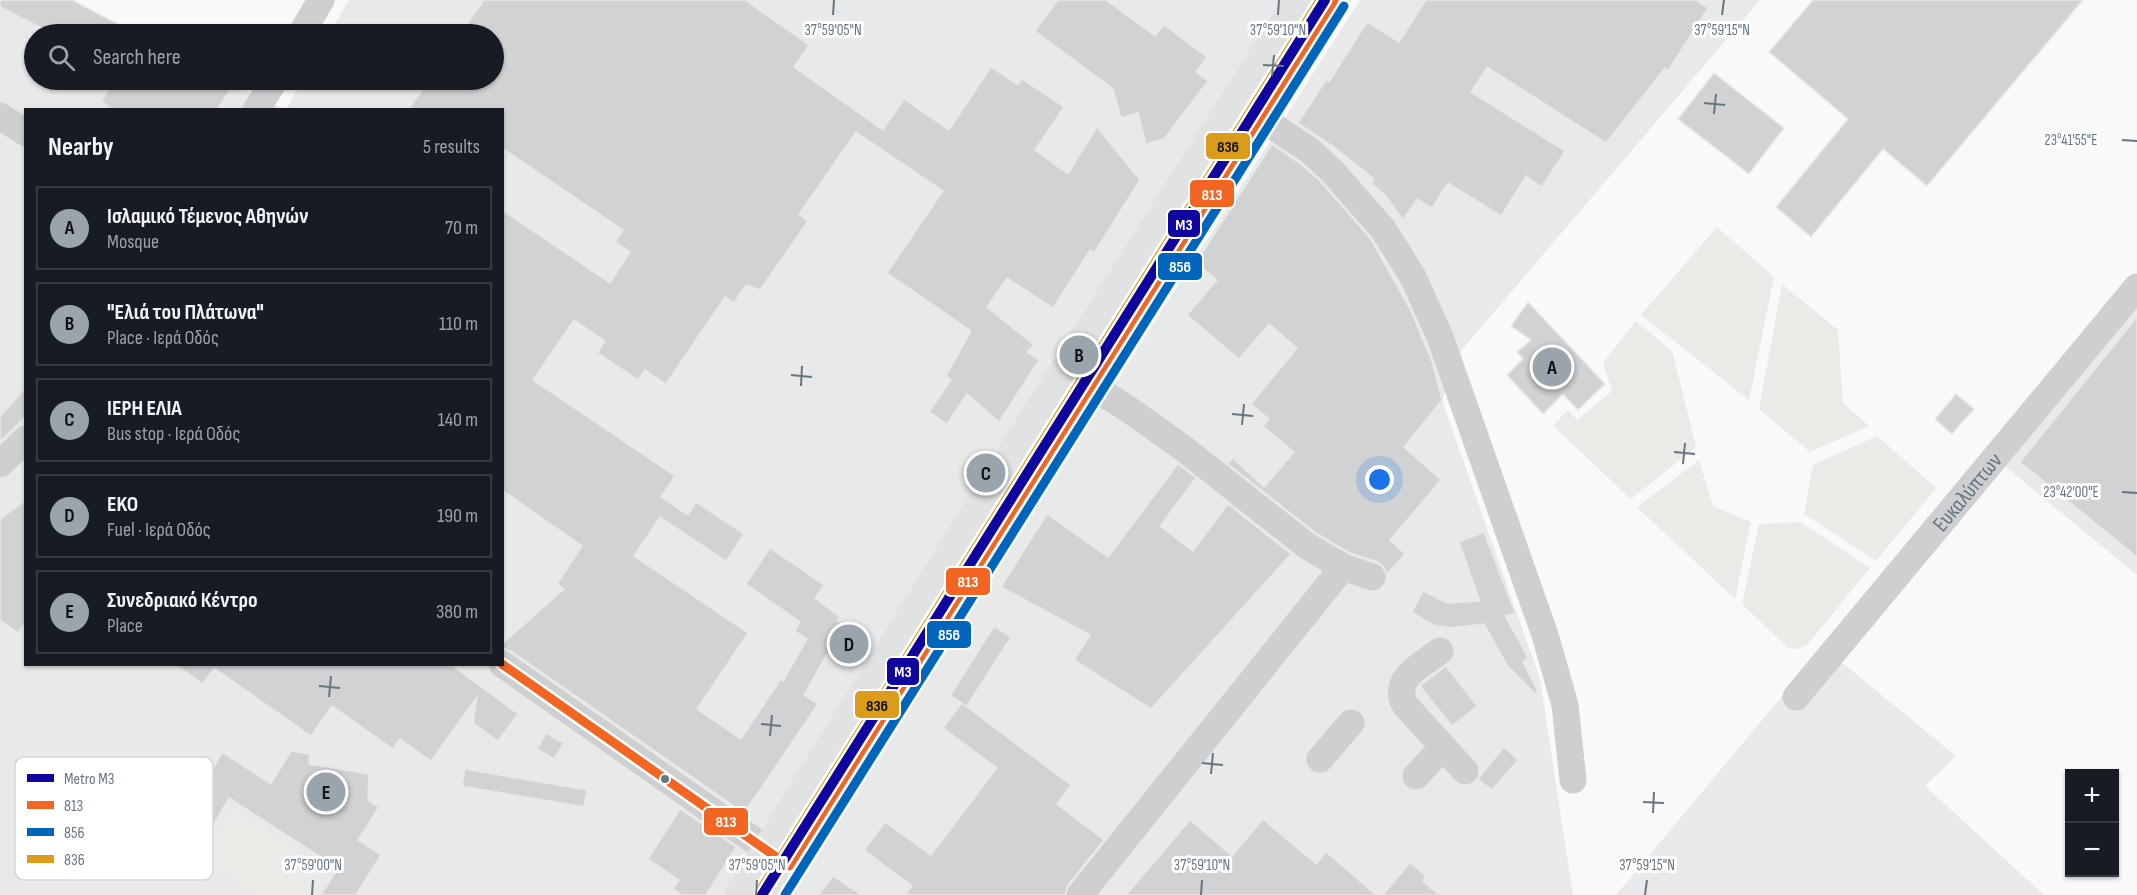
<!DOCTYPE html>
<html lang="en">
<head>
<meta charset="utf-8">
<style>
  :root { --surface:#171b24; --page:#242831; --text:#f1f3f6; --muted:#9ea1a6; --line:#363941; --accent:#99a4ac }
  body { margin:0; font-family:"Sofia Sans Condensed",sans-serif; background:var(--page); color:var(--text) }
  .controls { position:absolute; right:18px; bottom:18px; display:grid; overflow:hidden; border-radius:0px; box-shadow:0 2px 4px #0004 }
  .controls button { width:54px; height:54px; display:grid; place-items:center; padding:0; border:0; border-bottom:2px solid var(--line); background:var(--surface); color:var(--text); font:30px sans-serif }
  .you { position:absolute; left:1380px; top:480px; width:21px; height:21px; margin:-15px; border:4px solid #fff; border-radius:50%; background:#1a73e8; box-shadow:0 0 0 9px #1a73e833 }
  .badge { display:grid; place-items:center; width:39px; height:39px; border-radius:50%; background:var(--accent); color:#111; font-size:20px; font-weight:700 }
  .pin { position:absolute; translate:-50% -50%; border:3px solid #fff; box-shadow:0 2px 6px #0006 }
  .list { margin:0; padding:0; list-style:none }
  h2 { display:flex; justify-content:space-between; align-items:center; height:78px; margin:0; padding:0 24px; font-size:26px }
  h2 small { font-size:20px; font-weight:400; color:var(--muted) }
  .list li { display:grid; grid-template-columns:39px 1fr auto; gap:18px; align-items:center; box-sizing:border-box; height:84px; margin:0 12px 12px; padding:0 12px; border:2px solid var(--line); border-radius:0px }
  .list b { display:block; font-size:22px; white-space:nowrap }
  .list p { margin:0; font-size:20px; white-space:nowrap; color:var(--muted) }
  .list em { font-size:20px; font-style:normal; color:var(--muted) }
  .icon { flex:none; width:33px; height:33px; fill:none; stroke:currentColor; stroke-width:2; stroke-linecap:round; stroke-linejoin:round }
  .map { position:relative; flex:none; width:2137px; height:895px; overflow:hidden }
  .search { position:absolute; background:var(--surface); box-shadow:0 2px 4px #0004; left:24px; top:24px; width:480px; height:66px; display:flex; align-items:center; gap:15px; box-sizing:border-box; padding:0 21px; border-radius:33px; color:var(--muted); font-size:22px }
  .panel { position:absolute; background:var(--surface); box-shadow:0 2px 4px #0004; left:24px; top:108px; width:480px; height:558px; border-radius:0px }
  .map>svg:first-child { display:block }
</style>
</head>
<body>
<div class="map">
<svg width="2137" height="895" viewBox="0 0 2137 895">
  <rect width="100%" height="100%" fill="#f9f9f9"/>
  <g fill="#e8e9e9">
    <polygon points="0,0 72,0 137,34 34,34 34,80 223,80 283,109 26,110 26,664 502,664 502,110 286,109 303,80 494,80 494,34 329,34 349,0 1282,0 728,895 0,895"/>
    <polygon points="1360,0 1760,0 1461,351 1442,400 1540,679 1573,895 784,895 1115,384"/>
    <polygon points="2137,302 2137,575 2002,464"/>
    <polygon points="1823,647 1956,756 1925,786 2044,895 1616,895"/>
  </g>
  <g fill="#e8ebe6">
    <polygon points="1717,227 1774,277 1749,400 1641,315"/>
    <polygon points="1782,284 1838,330 1843,403 1869,426 1810,452 1759,409"/>
    <polygon points="1636,321 1672,351 1696,447 1631,499 1553,426 1568,410 1577,420 1612,391 1603,363"/>
    <polygon points="1877,436 1936,488 1876,561 1804,514 1813,465"/>
    <polygon points="1699,460 1713,506 1751,522 1735,599 1637,507"/>
    <polygon points="1800,522 1870,568 1808,644 1797,649 1788,648 1742,604 1759,524"/>
    <polygon points="233,809 328,870 312,895 258,895 203,859"/>
  </g>
  <g fill="#d0d2d3" stroke="#e8e8e8" stroke-width="1.5">
    <polygon points="0,0 72,0 137,34 53,34 0,7"/>
    <polygon points="484,0 745,0 809,45 794,67 883,130 904,99 949,130 991,67 1018,85 1022,79 1064,107 1035,150 1068,174 1097,127 1140,180 1094,253 1090,250 1053,308 1007,278 987,307 1034,345 1027,352 1039,360 999,422 967,394 947,424 929,412 951,380 946,376 971,331 887,273 943,191 856,132 799,214 808,221 760,290 746,285 734,303 725,297 666,384 645,370 638,380 597,353 605,341 574,320 533,380 675,476 661,497 688,515 696,502 744,534 726,561 660,517 634,556 748,633 697,709 741,739 781,679 783,681 807,639 795,631 800,622 746,584 770,548 824,585 815,598 840,617 837,621 863,638 845,666 827,654 804,695 818,704 744,813 511,651 502,648 502,644 564,589 557,584 582,546 502,490 502,210 610,283 630,252 615,242 623,230 502,148 502,110 408,110 429,80 494,80 494,34 460,34"/>
    <polygon points="1058,0 1106,0 1155,36 1164,25 1207,57 1196,72 1208,81 1164,139 1146,144 1138,113 1121,118 1113,89 1035,31"/>
    <polygon points="1426,0 1696,0 1708,8 1668,71 1665,68 1606,143 1487,67 1471,92 1565,151 1542,187 1526,176 1501,216 1448,183 1432,208 1417,199 1403,220 1385,195 1371,183 1374,179 1334,147 1298,123 1326,80 1329,82 1367,22 1399,42"/>
    <polygon points="1813,0 2083,0 1927,186 1883,149 1811,237 1776,207 1848,119 1769,52"/>
    <polygon points="1714,73 1784,128 1749,174 1678,119"/>
    <polygon points="114,80 223,80 233,85 217,110 114,110 101,102"/>
    <polygon points="1272,144 1303,166 1320,181 1370,238 1410,309 1432,361 1442,400 1404,447 1441,480 1390,540 1405,554 1387,574 1384,567 1378,562 1350,553 1316,533 1228,464 1233,458 1264,487 1294,452 1263,426 1269,419 1251,404 1297,348 1269,324 1239,359 1187,315 1217,280 1196,263"/>
    <polygon points="1528,302 1605,384 1578,410 1563,394 1543,414 1507,375 1523,359 1517,352 1531,340 1511,326"/>
    <polygon points="2137,317 2137,557 2020,462"/>
    <polygon points="26,388 26,416 0,442 0,416"/>
    <polygon points="1956,394 1974,409 1952,434 1935,419"/>
    <polygon points="1178,464 1196,478 1160,526 1193,551 1228,504 1291,554 1151,709 1074,660 1090,635 1001,587 1047,514 1108,557"/>
    <polygon points="26,500 26,622 18,633 0,620 0,519"/>
    <polygon points="1484,532 1515,613 1505,616 1528,657 1523,662 1538,692 1535,694 1507,665 1484,624 1451,628 1433,625 1412,612 1423,591 1447,603 1480,601 1459,542"/>
    <polygon points="994,626 1011,637 967,706 963,704 1071,785 1057,804 1104,840 1068,885 1065,895 905,895 912,886 864,850 885,822 931,855 997,768 943,728 962,703 950,696"/>
    <polygon points="175,664 450,664 518,714 498,741 473,723 477,697 431,761 400,739 393,749 332,706 311,736 214,668 203,684"/>
    <polygon points="1446,666 1477,706 1452,726 1420,686"/>
    <polygon points="546,733 564,743 554,759 537,749"/>
    <polygon points="1504,747 1518,760 1492,790 1478,779"/>
    <polygon points="291,751 310,754 309,764 369,774 368,800 379,807 358,840 381,855 356,895 321,895 338,868 229,798 196,855 174,842 222,752 271,784"/>
    <polygon points="465,769 587,790 584,807 462,786"/>
    <polygon points="680,809 736,847 706,895 682,895 673,889 679,880 648,859"/>
    <polygon points="1263,819 1316,864 1326,852 1376,895 1126,895 1190,820 1232,856"/>
    <polygon points="1410,863 1426,876 1423,881 1439,895 1383,895"/>
    <polygon points="833,876 862,895 819,895"/>
  </g>
  <g fill="none" stroke-linecap="round" stroke-linejoin="round">
    <g stroke="#cecfd0" stroke-width="27">
      <polyline points="301,34 321,0"/>
      <polyline points="256,110 275,80"/>
      <polyline points="0,116 26,133"/>
      <polyline points="1261,118 1309,150 1331,170 1383,229 1413,277 1440,337 1545,635 1565,705 1573,780"/>
      <polyline points="1092,386 1128,409 1183,448 1307,546 1343,567 1372,577"/>
      <polyline points="0,464 26,439"/>
      <path d="M1440 651C1422 665 1391 678 1405 705L1465 771"/>
      <polyline points="502,664 786,863"/>
      <path id="s1" d="M1796 697 2137 287"/>
      <polyline points="1320,759 1351,723"/>
      <polyline points="1416,776 1443,747"/>
      <polyline points="1080,895 1343,567"/>
    </g>
    <g stroke="#e1e2e2" stroke-width="33">
      <polyline points="741,895 1045,404 1301,0"/>
      <polyline points="771,895 1334,0"/>
    </g>
    <defs>
      <polyline id="bus-1" points="502,664 789,866 1334,0"/>
      <polyline id="bus-2" points="785,895 1344,6"/>
      <polyline id="bus-3" points="761,889 1320,0"/>
    </defs>
    <use href="#bus-1" stroke="#fff" stroke-width="14"/>
    <use href="#bus-2" stroke="#fff" stroke-width="14"/>
    <use href="#bus-3" stroke="#fff" stroke-width="14"/>
    <use href="#bus-1" stroke="#f26522" stroke-width="9"/>
    <use href="#bus-2" stroke="#0065bd" stroke-width="9"/>
    <use href="#bus-3" stroke="#da9c1a" stroke-width="9"/>
    <defs>
      <polyline id="metro-1" points="762,895 1325,0"/>
    </defs>
    <use href="#metro-1" stroke="#fff" stroke-width="15"/>
    <use href="#metro-1" stroke="#10069f" stroke-width="10"/>
  </g>
  <path fill="none" stroke="#657683" stroke-width="2" d="M833 15 834 0M1278 15 1279 0M1722 15 1724 0M1263 65 1284 66M1272 76 1274 55M1704 103 1725 105M1714 114 1716 94M2122 140 2137 141M791 375 812 377M801 386 802 366M1232 414 1253 416M1242 425 1244 404M1674 452 1695 454M1683 464 1685 443M2122 492 2137 493M319 686 340 688M329 697 331 676M761 724 781 726M770 736 772 715M1202 763 1223 765M1211 774 1213 753M1643 802 1664 803M1653 813 1654 792M312 895 313 880M756 895 757 880M1201 895 1202 880M1645 895 1647 880"/>
  <circle fill="#657683" stroke="#fff" stroke-width="2" cx="665" cy="779" r="5"/>
  <g text-anchor="middle" stroke-width="6" stroke-linejoin="round" paint-order="stroke">
    <g font-size="22" fill="#657683" stroke="#fff">
      <text dy="8" stroke="none"><textPath href="#s1" startOffset="267">Ευκαλύπτων</textPath></text>
    </g>
  </g>
  <rect x="15" y="757" width="198" height="123" rx="9" fill="#fff" stroke="#d1d6da" stroke-width="1.5"/>
  <rect x="27" y="774" width="27" height="8" fill="#10069f"/>
  <rect x="27" y="801" width="27" height="8" fill="#f26522"/>
  <rect x="27" y="828" width="27" height="8" fill="#0065bd"/>
  <rect x="27" y="855" width="27" height="8" fill="#da9c1a"/>
  <g font-size="16" fill="#657683">
    <text x="64" y="784">Metro Μ3</text>
    <text x="64" y="811">813</text>
    <text x="64" y="838">856</text>
    <text x="64" y="865">836</text>
  </g>
  <g font-size="15" text-anchor="middle" fill="#657683" stroke="#fff" stroke-width="6" stroke-linejoin="round" paint-order="stroke">
    <text x="833" y="35">37°59'05"N</text>
    <text x="1278" y="35">37°59'10"N</text>
    <text x="1722" y="35">37°59'15"N</text>
    <text x="2071" y="145">23°41'55"E</text>
    <text x="2071" y="497">23°42'00"E</text>
    <text x="313" y="870">37°59'00"N</text>
    <text x="757" y="870">37°59'05"N</text>
    <text x="1202" y="870">37°59'10"N</text>
    <text x="1647" y="870">37°59'15"N</text>
  </g>
  <g stroke="#fff" stroke-width="2">
    <rect x="1205" y="132" width="46" height="28" rx="6" fill="#da9c1a"/>
    <rect x="1189" y="179" width="46" height="29" rx="6" fill="#f26522"/>
    <rect x="1167" y="209" width="34" height="29" rx="6" fill="#10069f"/>
    <rect x="1157" y="252" width="46" height="29" rx="6" fill="#0065bd"/>
    <rect x="945" y="567" width="46" height="29" rx="6" fill="#f26522"/>
    <rect x="926" y="620" width="46" height="29" rx="6" fill="#0065bd"/>
    <rect x="886" y="657" width="34" height="29" rx="6" fill="#10069f"/>
    <rect x="854" y="690" width="46" height="29" rx="6" fill="#da9c1a"/>
    <rect x="703" y="807" width="46" height="29" rx="6" fill="#f26522"/>
  </g>
  <g font-size="16" text-anchor="middle" font-weight="bold" fill="#fff">
    <text x="1212" y="200">813</text>
    <text x="1184" y="230">Μ3</text>
    <text x="1180" y="272">856</text>
    <text x="968" y="587">813</text>
    <text x="949" y="640">856</text>
    <text x="903" y="677">Μ3</text>
    <text x="726" y="827">813</text>
  </g>
  <g font-size="16" text-anchor="middle" font-weight="bold" fill="#111">
    <text x="1228" y="152">836</text>
    <text x="877" y="711">836</text>
  </g>
</svg>
<div class="controls">
<button>+</button>
<button>−</button>
</div>
<div class="you"></div>
<div class="pin badge" style="left:1552px;top:367px">A</div>
<div class="pin badge" style="left:1079px;top:355px">B</div>
<div class="pin badge" style="left:986px;top:473px">C</div>
<div class="pin badge" style="left:849px;top:644px">D</div>
<div class="pin badge" style="left:326px;top:792px">E</div>
<div class="search"><svg class="icon" aria-label="search" viewBox="0 0 24 24"><circle cx="10" cy="10" r="6"/><path d="M15 15l6 6"/></svg>Search here</div>
<section class="panel">
<h2>Nearby<small>5 results</small></h2>
<ul class="list">
<li><span class="badge">A</span><div><b>Ισλαμικό Τέμενος Αθηνών</b><p>Mosque</p></div><em>70 m</em></li>
<li><span class="badge">B</span><div><b>&quot;Ελιά του Πλάτωνα&quot;</b><p>Place · Ιερά Οδός</p></div><em>110 m</em></li>
<li><span class="badge">C</span><div><b>ΙΕΡΗ ΕΛΙΑ</b><p>Bus stop · Ιερά Οδός</p></div><em>140 m</em></li>
<li><span class="badge">D</span><div><b>EKO</b><p>Fuel · Ιερά Οδός</p></div><em>190 m</em></li>
<li><span class="badge">E</span><div><b>Συνεδριακό Κέντρο</b><p>Place</p></div><em>380 m</em></li>
</ul>
</section>
</div>
</body>
</html>
